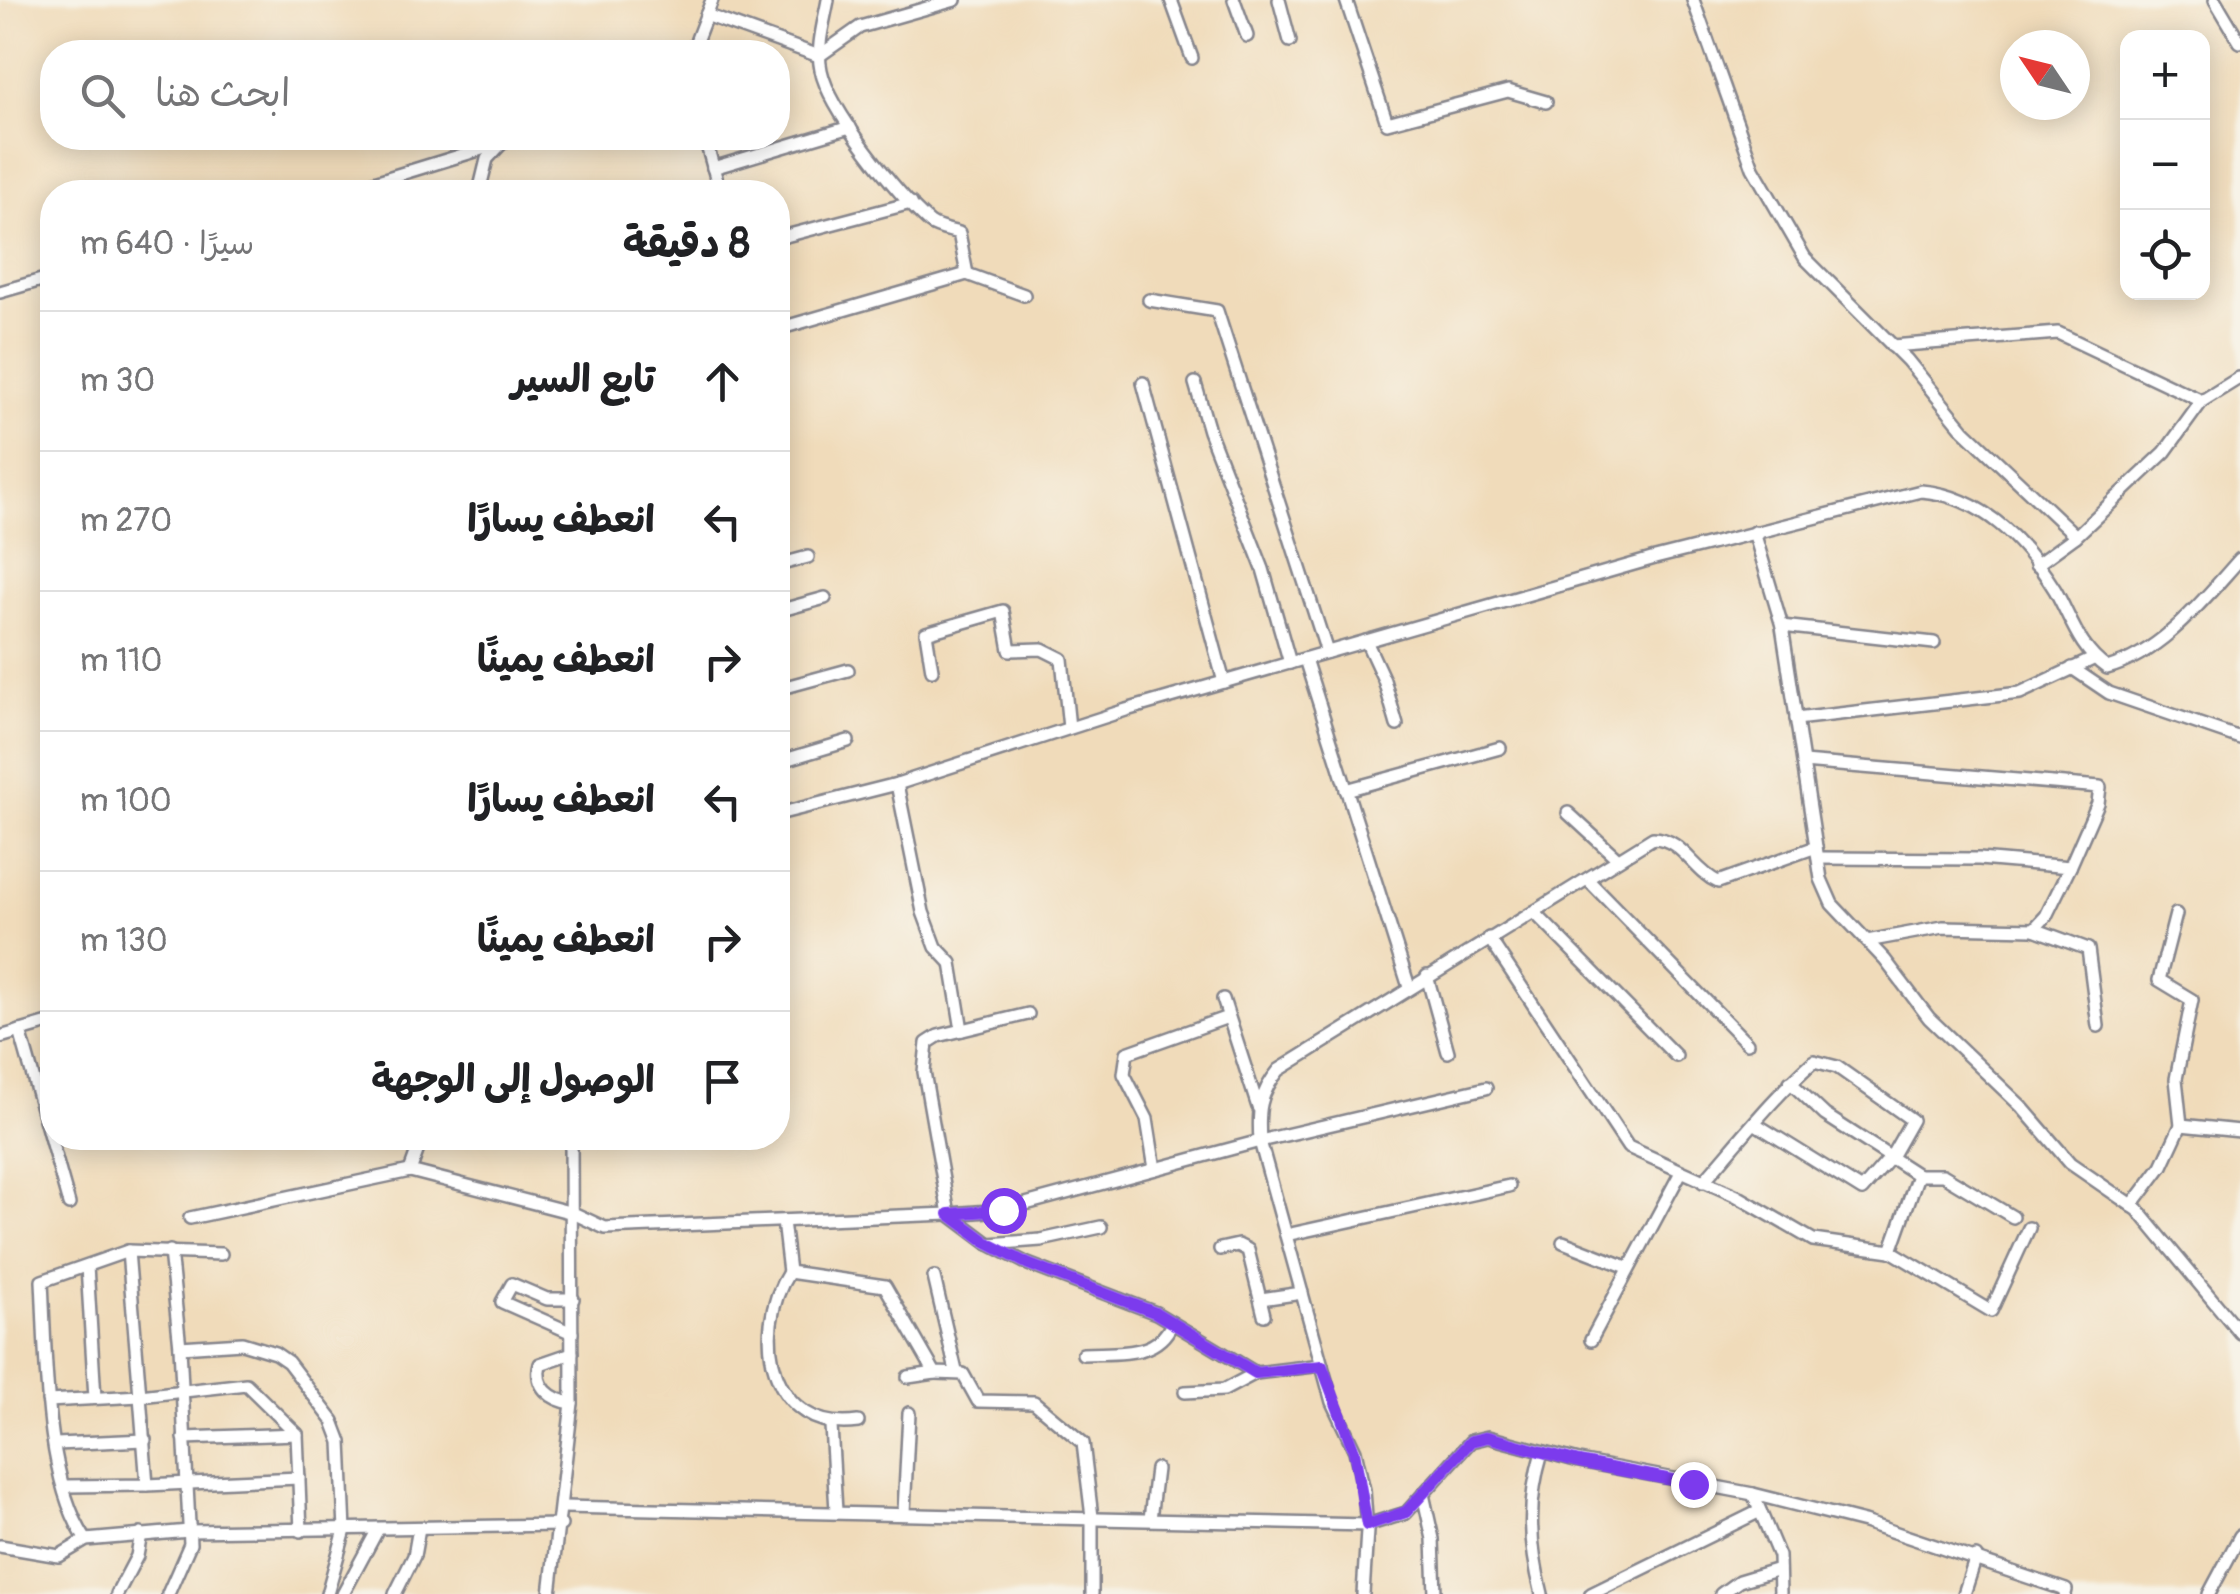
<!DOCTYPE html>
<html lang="ar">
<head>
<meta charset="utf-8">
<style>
  :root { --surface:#fff; --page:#f2f2f2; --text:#202124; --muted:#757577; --line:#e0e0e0 }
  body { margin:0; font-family:Pangolin,"Playpen Sans Arabic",sans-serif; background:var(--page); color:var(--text); direction:rtl }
  .controls { position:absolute; right:30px; top:30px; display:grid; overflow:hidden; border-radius:20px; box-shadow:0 5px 25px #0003 }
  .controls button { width:90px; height:90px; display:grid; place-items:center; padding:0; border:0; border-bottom:2px solid var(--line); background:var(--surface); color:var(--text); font:50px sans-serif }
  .compass { position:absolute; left:2000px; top:30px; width:90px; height:90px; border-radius:50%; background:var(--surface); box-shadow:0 5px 25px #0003; rotate:305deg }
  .stop { position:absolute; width:30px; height:30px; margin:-22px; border:8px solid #7c3aed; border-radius:50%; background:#fff }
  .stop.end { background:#7c3aed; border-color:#fff; box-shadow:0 2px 10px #0008 }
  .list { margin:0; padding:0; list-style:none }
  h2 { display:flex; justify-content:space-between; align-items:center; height:130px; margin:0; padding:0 40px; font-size:42px }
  h2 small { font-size:32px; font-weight:400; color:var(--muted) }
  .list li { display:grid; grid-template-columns:65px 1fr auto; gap:30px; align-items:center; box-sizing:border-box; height:140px; padding:0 40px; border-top:2px solid var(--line) }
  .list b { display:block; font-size:38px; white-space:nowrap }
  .list em { font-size:32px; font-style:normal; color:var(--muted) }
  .icon { flex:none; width:55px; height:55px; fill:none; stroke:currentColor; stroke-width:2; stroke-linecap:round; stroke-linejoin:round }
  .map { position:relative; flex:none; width:2240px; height:1594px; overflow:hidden; direction:ltr }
  .search { position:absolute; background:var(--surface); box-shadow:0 5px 25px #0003; left:40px; top:40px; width:750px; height:110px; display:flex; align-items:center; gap:25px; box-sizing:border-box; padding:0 35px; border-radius:40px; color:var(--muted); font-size:38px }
  .panel { position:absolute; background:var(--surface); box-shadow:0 5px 25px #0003; left:40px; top:180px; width:750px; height:970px; border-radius:40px; direction:rtl }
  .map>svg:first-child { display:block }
</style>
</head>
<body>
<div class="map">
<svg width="2240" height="1594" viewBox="0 0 2240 1594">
  <rect width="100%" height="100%" fill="#f7f3e8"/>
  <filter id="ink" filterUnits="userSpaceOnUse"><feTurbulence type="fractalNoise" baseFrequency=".01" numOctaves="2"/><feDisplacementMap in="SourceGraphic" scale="20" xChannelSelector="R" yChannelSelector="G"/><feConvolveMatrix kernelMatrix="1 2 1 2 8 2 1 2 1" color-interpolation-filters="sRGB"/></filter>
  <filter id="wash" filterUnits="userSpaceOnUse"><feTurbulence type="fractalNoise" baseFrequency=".0048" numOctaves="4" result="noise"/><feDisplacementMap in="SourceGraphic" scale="40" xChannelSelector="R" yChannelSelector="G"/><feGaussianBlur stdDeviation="2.25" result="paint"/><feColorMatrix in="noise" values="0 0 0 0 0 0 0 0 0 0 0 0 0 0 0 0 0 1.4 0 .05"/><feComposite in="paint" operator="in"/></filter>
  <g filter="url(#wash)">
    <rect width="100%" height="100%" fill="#f0dbba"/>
  </g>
  <g filter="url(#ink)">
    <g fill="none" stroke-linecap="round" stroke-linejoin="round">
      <defs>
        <g id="minor">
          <path d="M828 0C824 22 816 48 821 70 829 110 898 195 930 223 938 229 949 230 959 233L967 274"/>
          <polyline points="1171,0 1192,58"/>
          <polyline points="1234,0 1247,36"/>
          <polyline points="1279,0 1290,41"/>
          <polyline points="1346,0 1387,123 1508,91 1546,102"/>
          <polyline points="1693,0 1753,168 1805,258 1907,360 1964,430 2076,536"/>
          <polyline points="2215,0 2240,42"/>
          <polyline points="706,15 819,56 860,27 955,0"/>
          <polyline points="692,52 712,0"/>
          <polyline points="705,138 720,192"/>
          <polyline points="713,168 850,127"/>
          <polyline points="342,192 508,141"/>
          <polyline points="479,192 487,159 501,144"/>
          <polyline points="778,238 911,203"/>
          <polyline points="0,292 52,277"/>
          <polyline points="1149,300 1217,311 1327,652"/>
          <polyline points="778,329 967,274 1024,295"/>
          <polyline points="1892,346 2058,333 2202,401"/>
          <polyline points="1143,383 1224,682"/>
          <polyline points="1195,383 1209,431 1263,569 1290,663"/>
          <polyline points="1754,532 1782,626 1821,879 1832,904 1885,960 1929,1018 2021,1106 2070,1163 2138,1210 2240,1333"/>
          <polyline points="778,565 808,557"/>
          <polyline points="2036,565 2076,536 2165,452 2202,401 2239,378"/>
          <polyline points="778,611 825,598"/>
          <polyline points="1782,626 1934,643"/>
          <polyline points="1366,641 1384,680 1397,725"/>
          <polyline points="1305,659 1409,987"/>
          <polyline points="2072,668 2109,693 2240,738"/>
          <polyline points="932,670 926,633 1003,611 1010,650 1042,649 1062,659 1069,728"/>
          <polyline points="778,689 848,670"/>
          <polyline points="1796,719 2020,693 2093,659"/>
          <polyline points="778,762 848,741"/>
          <polyline points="1803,762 2100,787 2098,803 2070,867"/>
          <polyline points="897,784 923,912 936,947 951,963 962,1030"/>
          <polyline points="1346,790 1500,748"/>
          <polyline points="1568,813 1618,859"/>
          <path d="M778 814 897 784 1126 710 1655 558 1921 491C1982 496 2024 540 2055 590 2071 618 2079 649 2107 668 2162 653 2203 600 2240 559"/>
          <polyline points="1818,858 1979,859 2070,867 2046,916 2034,929"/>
          <polyline points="1589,881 1747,1043"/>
          <polyline points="1534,912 1676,1056"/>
          <polyline points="1489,938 1628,1147 1737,1196 1813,1240 1891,1251 1918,1175 1825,1115 1790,1082"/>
          <polyline points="1867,941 1943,927 2034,929 2088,949 2098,1026"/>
          <polyline points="1427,976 1448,1052"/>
          <polyline points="1223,999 1258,1107"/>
          <polyline points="1028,1014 938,1036 927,1043 924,1072 949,1214 989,1244 1028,1264 1156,1313 1256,1373 1322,1365"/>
          <polyline points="20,1031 69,1204"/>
          <polyline points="0,1037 52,1022"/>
          <polyline points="2181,1125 2240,1131"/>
          <polyline points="422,1138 410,1171 573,1213 605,1228 949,1214 1003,1210 1260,1141 1486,1088"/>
          <polyline points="1155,1169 1147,1119 1124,1074 1127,1053 1228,1017"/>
          <polyline points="1918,1175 1943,1175 2013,1217"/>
          <path d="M1703 1182C1739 1141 1773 1097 1814 1061L1837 1067 1912 1120 1891 1157 1862 1190 1754 1123"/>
          <polyline points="2132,1206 2162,1166 2181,1125 2176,1079 2192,1000 2159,980 2176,914"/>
          <polyline points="190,1218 410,1171"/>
          <polyline points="783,1221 789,1272 885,1286 935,1373 963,1374 978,1401 1034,1402 1083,1443 1092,1517 1092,1594"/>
          <polyline points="1286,1235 1509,1186"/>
          <polyline points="1563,1242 1627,1267"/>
          <polyline points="989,1244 1041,1240 1101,1227"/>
          <polyline points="1220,1249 1238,1245 1248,1250 1264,1315"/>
          <polyline points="170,1251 180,1347 242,1343 275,1353 288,1362 333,1421 341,1442 345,1530 327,1594"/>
          <polyline points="1891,1251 1991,1311 2029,1228"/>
          <polyline points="87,1266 95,1398"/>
          <path d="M789 1272C750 1333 771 1434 858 1422"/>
          <polyline points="934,1277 956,1371"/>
          <polyline points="1261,1299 1302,1293"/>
          <polyline points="572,1333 502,1302 512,1284 547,1299 573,1299"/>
          <polyline points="1591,1340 1680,1174"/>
          <path d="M1083 1354C1116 1352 1157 1359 1172 1323"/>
          <polyline points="908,1377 935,1373"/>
          <polyline points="1185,1392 1224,1390 1256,1373"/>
          <polyline points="48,1401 140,1396 128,1251"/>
          <path d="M572 1403C551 1400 534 1387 540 1364L572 1353"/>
          <polyline points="831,1426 836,1511"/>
          <polyline points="184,1438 297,1434"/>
          <polyline points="56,1444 145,1440"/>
          <path d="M1542 1452C1527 1502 1529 1544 1542 1594"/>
          <polyline points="147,1485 299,1478"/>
          <polyline points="66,1486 147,1485 140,1396 246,1384 297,1434 301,1531"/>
          <polyline points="1423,1494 1433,1539 1435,1594"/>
          <polyline points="1753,1494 1779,1556 1780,1594"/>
          <polyline points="563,1507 1367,1525 1406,1513 1471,1441 1488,1437 1579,1461 1753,1494 1864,1522 2066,1590 2065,1594"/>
          <polyline points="904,1512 909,1413"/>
          <polyline points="1150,1519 1156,1469"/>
          <path d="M86 1540C44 1478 46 1355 42 1281L128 1251 221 1254"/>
          <polyline points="0,1546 59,1556 86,1540 189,1531 561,1525"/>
          <polyline points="117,1594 137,1556 141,1534"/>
          <polyline points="168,1594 190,1544 180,1347"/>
          <polyline points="343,1594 378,1529"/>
          <polyline points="395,1594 414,1556 419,1528"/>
          <polyline points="550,1594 572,1403 571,1138"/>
          <path d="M1363 1594 1367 1531 1364 1490 1355 1451 1332 1402 1260 1141C1258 1111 1259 1094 1279 1070L1653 838C1682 838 1693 871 1718 882L1816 847"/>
          <polyline points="1591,1594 1760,1511"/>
          <polyline points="1721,1594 1739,1581 1779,1569"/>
          <polyline points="1964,1594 1976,1557"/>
          <polyline points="2209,1594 2240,1536"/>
        </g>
      </defs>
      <use href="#minor" stroke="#86858c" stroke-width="16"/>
      <use href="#minor" stroke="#fff" stroke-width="11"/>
    </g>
  </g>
  <g fill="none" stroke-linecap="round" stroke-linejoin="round" filter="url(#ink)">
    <polyline stroke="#7c3aed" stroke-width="12" points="1003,1210 949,1214 989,1244 1028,1264 1156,1313 1256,1373 1322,1366 1354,1451 1367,1525 1406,1512 1471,1441 1488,1437 1579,1462 1693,1484"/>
  </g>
</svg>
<div class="controls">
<button>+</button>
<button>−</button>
<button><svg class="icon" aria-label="locate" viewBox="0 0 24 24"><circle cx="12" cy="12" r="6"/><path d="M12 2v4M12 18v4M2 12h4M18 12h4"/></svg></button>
</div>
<svg class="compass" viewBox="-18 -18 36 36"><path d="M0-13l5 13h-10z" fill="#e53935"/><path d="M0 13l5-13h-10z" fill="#757577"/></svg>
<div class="stop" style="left:1003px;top:1210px"></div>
<div class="stop end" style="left:1693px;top:1484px"></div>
<div class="search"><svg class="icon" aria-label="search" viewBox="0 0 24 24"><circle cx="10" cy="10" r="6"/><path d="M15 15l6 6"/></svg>ابحث هنا</div>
<section class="panel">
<h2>8 دقيقة<small>سيرًا · 640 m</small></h2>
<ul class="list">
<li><svg class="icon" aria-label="ahead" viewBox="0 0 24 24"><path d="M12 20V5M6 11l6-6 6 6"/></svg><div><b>تابع السير</b></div><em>30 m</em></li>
<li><svg class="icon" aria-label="left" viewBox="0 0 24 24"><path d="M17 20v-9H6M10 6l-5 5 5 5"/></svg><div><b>انعطف يسارًا</b></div><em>270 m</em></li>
<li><svg class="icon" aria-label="right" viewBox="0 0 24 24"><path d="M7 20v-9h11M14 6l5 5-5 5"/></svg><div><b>انعطف يمينًا</b></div><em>110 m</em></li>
<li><svg class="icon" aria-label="left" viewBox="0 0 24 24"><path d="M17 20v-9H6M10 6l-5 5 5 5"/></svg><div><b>انعطف يسارًا</b></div><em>100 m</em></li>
<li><svg class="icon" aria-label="right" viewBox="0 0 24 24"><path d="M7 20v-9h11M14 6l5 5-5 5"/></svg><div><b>انعطف يمينًا</b></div><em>130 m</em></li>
<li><svg class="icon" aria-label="arrive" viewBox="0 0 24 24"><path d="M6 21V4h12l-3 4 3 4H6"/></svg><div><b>الوصول إلى الوجهة</b></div></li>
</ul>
</section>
</div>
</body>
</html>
